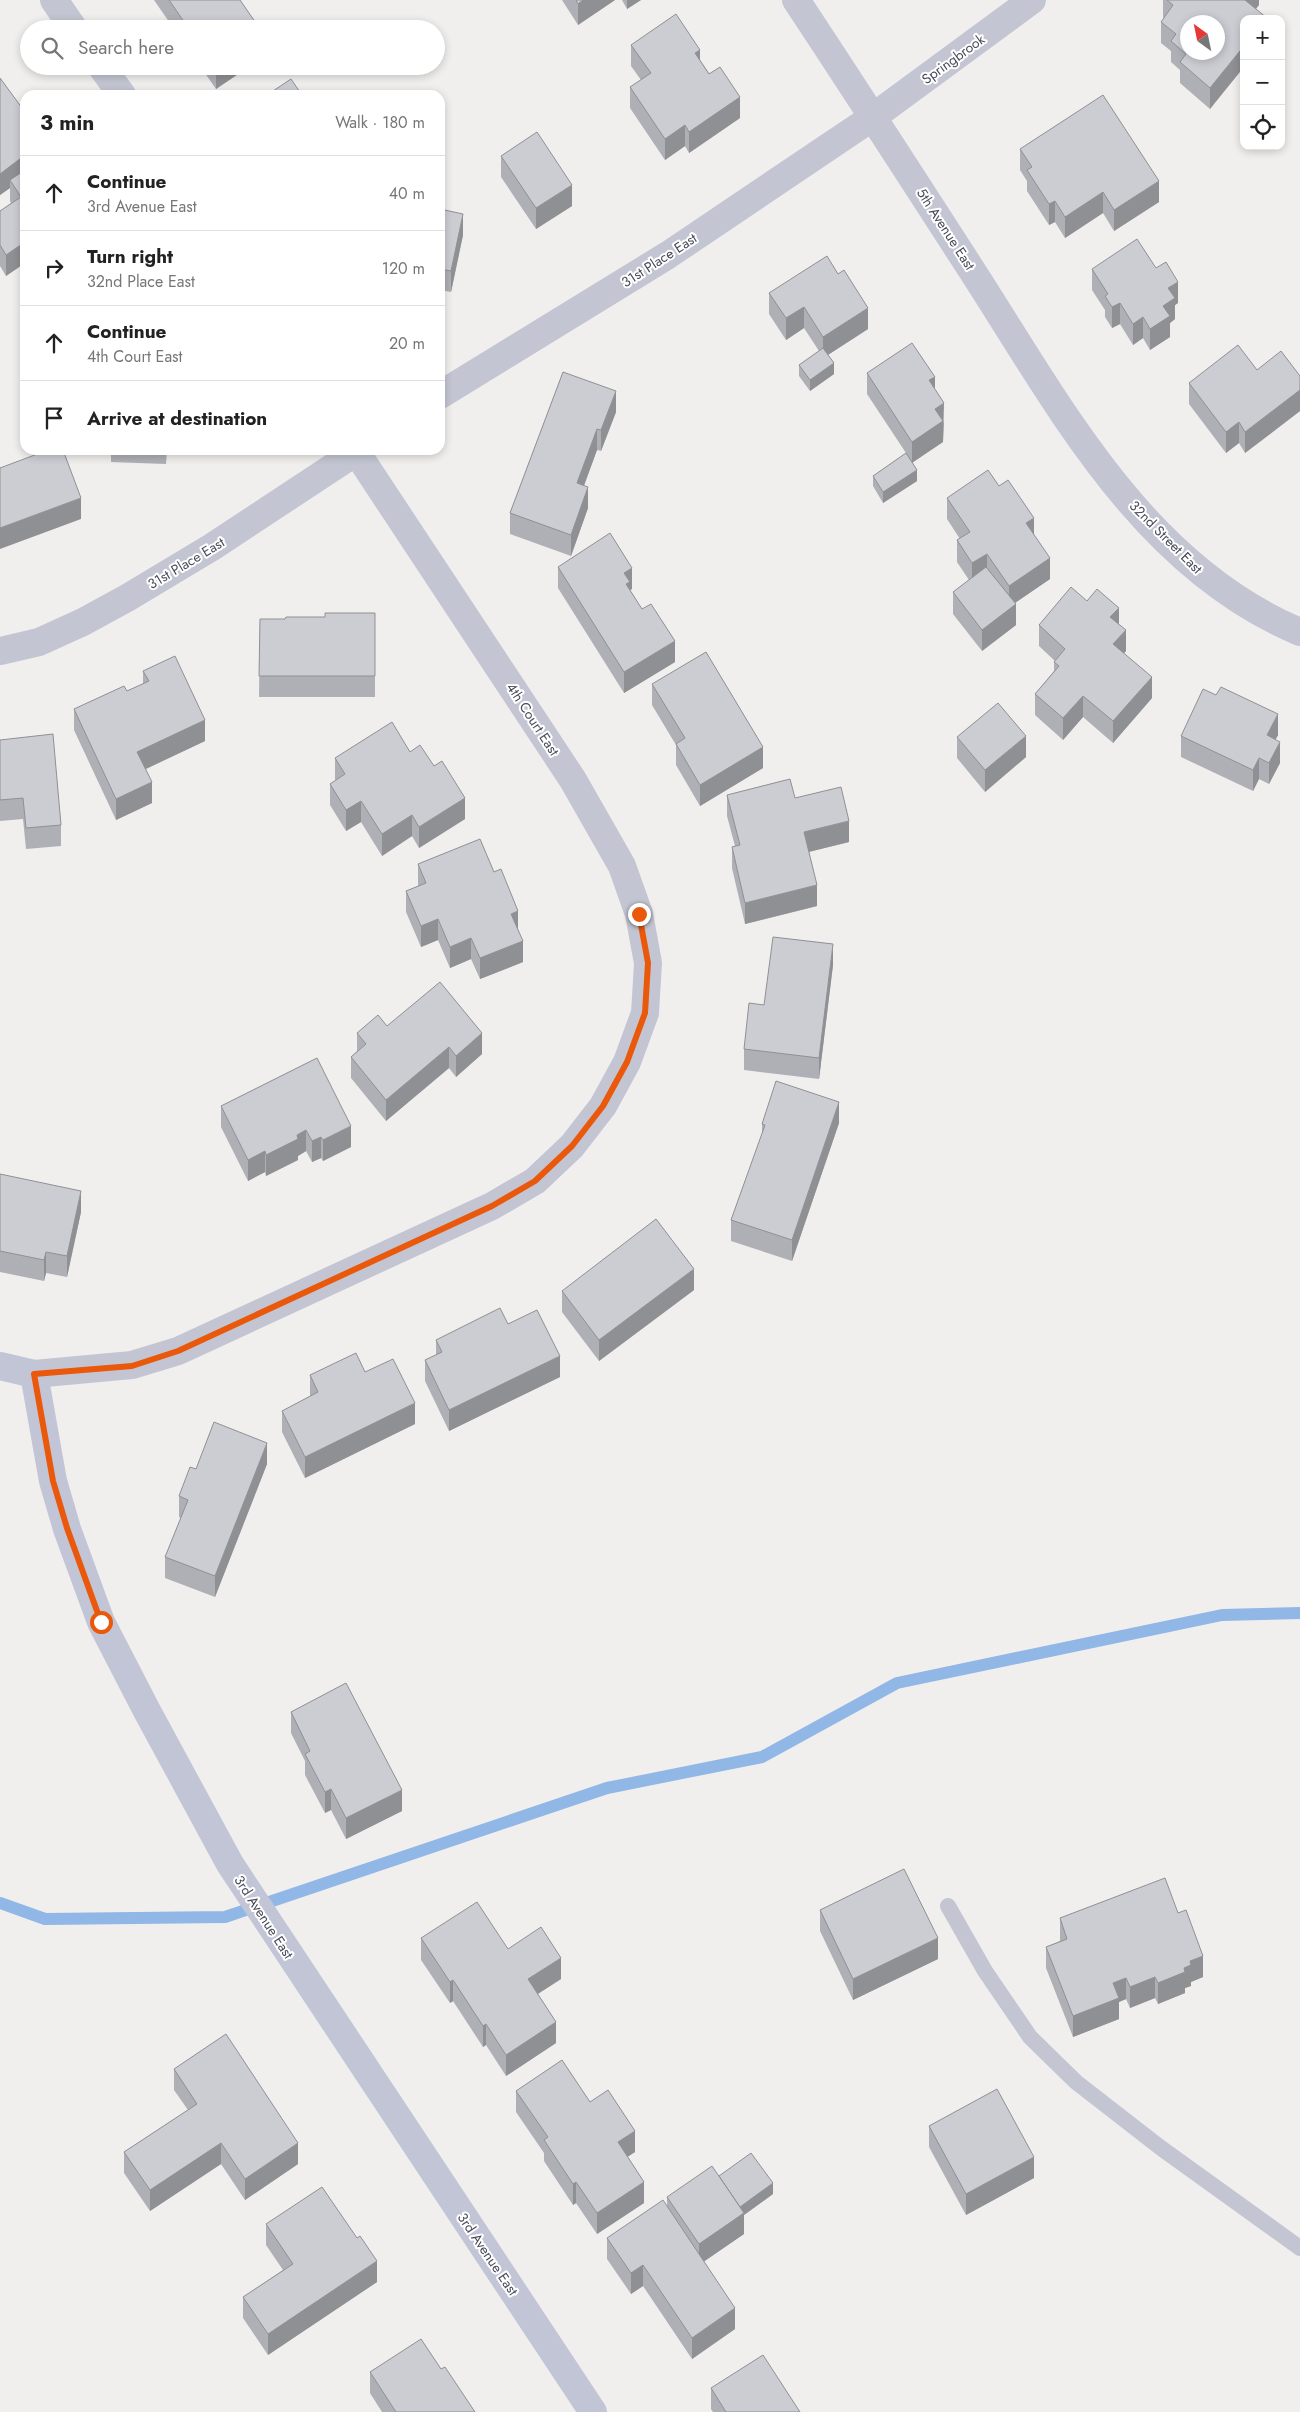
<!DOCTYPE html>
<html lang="en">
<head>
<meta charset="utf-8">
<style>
  :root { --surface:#fff; --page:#f2f2f2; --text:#222; --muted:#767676; --line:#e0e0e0 }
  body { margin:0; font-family:Jost,sans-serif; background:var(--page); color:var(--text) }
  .controls { position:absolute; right:15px; top:15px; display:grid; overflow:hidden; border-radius:10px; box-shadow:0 2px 8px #0003 }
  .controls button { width:45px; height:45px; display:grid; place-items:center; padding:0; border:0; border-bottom:1px solid var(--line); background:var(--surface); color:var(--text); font:25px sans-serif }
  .compass { position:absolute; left:1180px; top:15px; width:45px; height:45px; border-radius:50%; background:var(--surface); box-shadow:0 2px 8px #0003; rotate:327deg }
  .stop { position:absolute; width:15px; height:15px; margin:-11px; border:4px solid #ea580c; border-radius:50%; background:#fff }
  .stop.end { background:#ea580c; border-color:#fff; box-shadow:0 1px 5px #0008 }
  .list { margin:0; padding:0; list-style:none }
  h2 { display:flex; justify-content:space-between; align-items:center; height:65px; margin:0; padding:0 20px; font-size:21px }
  h2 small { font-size:16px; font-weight:400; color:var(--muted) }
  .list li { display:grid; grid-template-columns:32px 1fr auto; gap:15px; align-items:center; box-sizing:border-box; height:75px; padding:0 20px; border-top:1px solid var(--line) }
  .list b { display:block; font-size:19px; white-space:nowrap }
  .list p { margin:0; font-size:16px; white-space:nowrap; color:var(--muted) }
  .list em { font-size:16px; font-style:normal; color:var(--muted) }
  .icon { flex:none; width:28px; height:28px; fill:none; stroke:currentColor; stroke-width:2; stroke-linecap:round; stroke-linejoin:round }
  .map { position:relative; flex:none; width:1300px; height:2412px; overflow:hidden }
  .search { position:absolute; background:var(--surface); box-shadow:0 2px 8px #0003; left:20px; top:20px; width:425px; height:55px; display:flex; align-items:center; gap:12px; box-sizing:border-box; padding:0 18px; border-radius:28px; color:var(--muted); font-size:19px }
  .panel { position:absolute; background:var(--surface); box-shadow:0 2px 8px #0003; left:20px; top:90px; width:425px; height:365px; border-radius:15px }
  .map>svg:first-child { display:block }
</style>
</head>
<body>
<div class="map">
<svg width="1300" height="2412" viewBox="0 0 1300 2412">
  <rect width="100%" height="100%" fill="#f1efee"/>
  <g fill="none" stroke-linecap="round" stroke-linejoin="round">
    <polyline stroke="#90b7e5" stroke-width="12" points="0,1903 45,1919 225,1917 607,1788 762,1757 897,1683 1222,1615 1300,1613"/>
    <polyline stroke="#c3c6d2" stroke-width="16" points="948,1906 985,1971 1030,2037 1076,2082 1161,2148 1300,2248"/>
    <g stroke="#c3c6d2" stroke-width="28">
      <polyline points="54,0 74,29"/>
      <path d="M796 0C855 89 913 179 971 269 1059 405 1142 566 1300 632"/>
      <polyline points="101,66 122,95"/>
      <polyline points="440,395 668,255 873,117 1032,0"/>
      <polyline points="0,651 39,642 83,622 127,598 212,547 359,450"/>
      <polyline points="34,1374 132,1365 178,1351 492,1206 535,1181 572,1146 603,1106 627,1062 645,1013 648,963 639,914 622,866 573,780 355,450"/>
    </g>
    <polyline stroke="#c2c5d6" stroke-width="28" points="0,1366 34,1374 53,1481 67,1529 101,1622 147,1711 230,1864 593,2412"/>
  </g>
  <g fill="#afb0b5">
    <polygon points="154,0 240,0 260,29 174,29"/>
    <polygon points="562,0 615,0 578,25"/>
    <polygon points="622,0 641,0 627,9"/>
    <polygon points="1163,0 1259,0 1259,5 1256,9 1267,19 1210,109 1180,83 1180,70 1171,62 1171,51 1161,43 1161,22 1164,18 1163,17"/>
    <polygon points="631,45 700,60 740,118 689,153 685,146 665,160 630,108 630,87 641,80 631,66"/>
    <polygon points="200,66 250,66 216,89"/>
    <polygon points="0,78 25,112 25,263 6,276 0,266 0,211 11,203 10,201 10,188 0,195"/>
    <polygon points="1020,149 1159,202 1114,231 1103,213 1065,238 1055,222 1049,225 1027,191 1027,181 1020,170"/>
    <polygon points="501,156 572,206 536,229 501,177"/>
    <polygon points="440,209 463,235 451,292 440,290"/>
    <polygon points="1092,269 1178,303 1175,305 1175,319 1170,323 1170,337 1150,350 1143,338 1133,345 1120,324 1112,328 1105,317 1105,310 1092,290"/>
    <polygon points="769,293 868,329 828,355 834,374 810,391 799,376 799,365 819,351 804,328 786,340 769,314"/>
    <polygon points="1257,370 1300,376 1300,411 1245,453 1239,443 1226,453 1189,404 1189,383"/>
    <polygon points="563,372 616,412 601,451 597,450 584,486 588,508 571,556 510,534 510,513"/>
    <polygon points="867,373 935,389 944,424 943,442 912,462 917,481 883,503 873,486 873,476 906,453 867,394"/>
    <polygon points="111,450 167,450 166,464 111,462"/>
    <polygon points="947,498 1034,534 1050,579 1015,603 1016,625 982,651 953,614 953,592 969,580 957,562 957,540 960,539 947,519"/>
    <polygon points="558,567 632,589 630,590 675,662 624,693 558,588"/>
    <polygon points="1087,601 1119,624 1126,651 1124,653 1152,698 1113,743 1083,717 1063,740 1035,715 1035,694 1054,671 1054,662 1055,661 1039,646 1039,625"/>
    <polygon points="375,613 375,697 259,697 260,619 285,619 325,617"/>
    <polygon points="143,671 205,741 146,769 152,803 116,820 74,730 74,709 127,691 143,684"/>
    <polygon points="652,684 763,768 700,806 676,765 676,745 652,705"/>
    <polygon points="1278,735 1275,739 1280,763 1269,784 1259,779 1253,791 1181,757 1181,736"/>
    <polygon points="957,737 1026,757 985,792 957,758"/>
    <polygon points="0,740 61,825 61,846 26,849 23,819 0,821"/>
    <polygon points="410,752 465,819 419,848 412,836 382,856 361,822 346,831 330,805 330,784 336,781 335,779 335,758"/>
    <polygon points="727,795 795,798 849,842 809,852 817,906 745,924 732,868 732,847 735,846 727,816"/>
    <polygon points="418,864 518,931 523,962 480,979 471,959 450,968 438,940 421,947 406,912 406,891 418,886"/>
    <polygon points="833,965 819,1079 744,1070 744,1049 764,1005"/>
    <polygon points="387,1026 482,1054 456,1077 449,1068 386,1121 351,1078 351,1057 357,1051 357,1033"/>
    <polygon points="317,1058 351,1147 323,1161 321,1158 312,1162 306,1151 298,1156 298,1160 266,1176 265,1172 248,1181 221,1127 221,1106"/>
    <polygon points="839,1123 792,1261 731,1241 731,1220 762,1135 762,1124"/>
    <polygon points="0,1174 81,1212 67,1277 46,1273 44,1281 0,1272"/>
    <polygon points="694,1290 599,1361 562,1312 562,1291"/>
    <polygon points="508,1324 560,1377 449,1431 425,1381 425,1360 436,1355 436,1340"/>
    <polygon points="365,1372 415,1424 305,1478 282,1432 282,1411 310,1396 310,1375"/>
    <polygon points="267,1464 215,1597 165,1578 165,1557 181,1518 179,1517 179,1496 196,1469"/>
    <polygon points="291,1712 402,1811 346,1839 331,1810 325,1813 305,1775 305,1761 291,1733"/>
    <polygon points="820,1910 938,1959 853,2000 820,1931"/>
    <polygon points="1060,1918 1203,1977 1191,1982 1191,1986 1185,1988 1185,1993 1158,2004 1155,1998 1130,2008 1126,1999 1119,2002 1119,2019 1073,2037 1046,1968 1046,1947 1060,1941"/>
    <polygon points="421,1938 508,1949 561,1979 538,1994 556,2043 506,2076 486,2045 483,2047 453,2001 450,2003 421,1960"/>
    <polygon points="174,2069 298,2164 245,2200 221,2164 150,2211 124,2173 124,2152 188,2110 174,2090"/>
    <polygon points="516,2091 590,2102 635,2152 627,2157 644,2203 597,2234 576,2203 573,2205 544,2161 544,2153 516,2112"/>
    <polygon points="929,2126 1034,2178 966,2215 929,2147"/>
    <polygon points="719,2176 773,2194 744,2215 744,2234 704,2261 735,2329 692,2359 643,2286 631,2294 607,2259 607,2238 667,2206 667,2197"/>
    <polygon points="266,2224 357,2238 377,2282 268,2355 243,2318 243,2297 283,2270 266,2245"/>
    <polygon points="441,2369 475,2412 382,2412 370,2393 370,2372"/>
    <polygon points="711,2388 800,2412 713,2412 711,2409"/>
  </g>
  <g fill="#8f9094">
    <polygon points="583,0 615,0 578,25 578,4"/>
    <polygon points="627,0 641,0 627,9"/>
    <polygon points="1245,0 1259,0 1259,5 1247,19"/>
    <polygon points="1244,46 1244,67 1210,109 1210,88"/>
    <polygon points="700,50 700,71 695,53"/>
    <polygon points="219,66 250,66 216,89 216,68"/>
    <polygon points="740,97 740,118 689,153 689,132"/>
    <polygon points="685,125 685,146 665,160 665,139"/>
    <polygon points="25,155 25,176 10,180 10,188 0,195 0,174"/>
    <polygon points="1159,181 1159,202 1114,231 1114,210"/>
    <polygon points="572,185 572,206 536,229 536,208"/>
    <polygon points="1103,192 1103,213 1065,238 1065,217"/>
    <polygon points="1055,201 1055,222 1049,225 1049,204"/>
    <polygon points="463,214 463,235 451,292 451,271"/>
    <polygon points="25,242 25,263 6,276 6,255"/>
    <polygon points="1178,282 1178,303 1175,305 1175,319 1170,323 1170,337 1150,350 1150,329 1163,306 1168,288"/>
    <polygon points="1120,303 1120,324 1112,328 1112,307"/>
    <polygon points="804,307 804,328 786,340 786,318"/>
    <polygon points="868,308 868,329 823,358 823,337"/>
    <polygon points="1143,317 1143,338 1133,345 1133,324"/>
    <polygon points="834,363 834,374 810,391 810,380"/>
    <polygon points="935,377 935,398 929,380"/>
    <polygon points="1300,390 1300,411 1245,453 1245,432"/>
    <polygon points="616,391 616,412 601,451 601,430"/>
    <polygon points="944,403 943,442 912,463 912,442 935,409"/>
    <polygon points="1239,422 1239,443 1226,453 1226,432"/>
    <polygon points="597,429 597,450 577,504 577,483"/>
    <polygon points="917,470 917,481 883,503 883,492"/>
    <polygon points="588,487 588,508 571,556 571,535"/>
    <polygon points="81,498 81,519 0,549 0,528"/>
    <polygon points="1034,518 1034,539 1026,523"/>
    <polygon points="987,554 987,575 972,584 972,563"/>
    <polygon points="1050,558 1050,579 1009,607 1009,586"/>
    <polygon points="632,568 632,589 630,590 630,603 624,573"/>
    <polygon points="1016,604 1016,625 982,651 982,630"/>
    <polygon points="1119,608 1119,629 1110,617"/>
    <polygon points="1126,630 1126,651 1113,665 1113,644"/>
    <polygon points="675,641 675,662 624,693 624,672"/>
    <polygon points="1152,677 1152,698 1113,743 1113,721"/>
    <polygon points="1083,696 1083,717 1063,740 1063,718"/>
    <polygon points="1278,714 1278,735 1267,756 1267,735"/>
    <polygon points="205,720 205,741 137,773 137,752"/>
    <polygon points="1026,736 1026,757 985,792 985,770"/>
    <polygon points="1280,742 1280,763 1269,784 1269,763"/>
    <polygon points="763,747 763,768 700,806 700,785"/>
    <polygon points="1259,758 1259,779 1253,791 1253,770"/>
    <polygon points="152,782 152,803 116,820 116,799"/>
    <polygon points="465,798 465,819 419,848 419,827"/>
    <polygon points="361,801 361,822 346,831 346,810"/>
    <polygon points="412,815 412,836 382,856 382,834"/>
    <polygon points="849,821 849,842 804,853 804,832"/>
    <polygon points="817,885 817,906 745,924 745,903"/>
    <polygon points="518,911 518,932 511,914"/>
    <polygon points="438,919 438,940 421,947 421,926"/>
    <polygon points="471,938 471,959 450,968 450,947"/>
    <polygon points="523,941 523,962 480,979 480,958"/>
    <polygon points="833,944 833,965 819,1079 819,1058"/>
    <polygon points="482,1033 482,1054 456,1077 456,1056"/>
    <polygon points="449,1047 449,1068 386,1121 386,1100"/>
    <polygon points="839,1102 839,1123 792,1261 792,1240"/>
    <polygon points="351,1126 351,1147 323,1161 323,1140"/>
    <polygon points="306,1130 306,1151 298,1156 298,1160 266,1176 266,1155"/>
    <polygon points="321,1137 321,1158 312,1162 312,1141"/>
    <polygon points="265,1151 265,1172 248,1181 248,1160"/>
    <polygon points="81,1191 81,1212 67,1277 67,1256"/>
    <polygon points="46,1252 46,1273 44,1281 44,1260"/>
    <polygon points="694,1269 694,1290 599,1361 599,1340"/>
    <polygon points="560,1356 560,1377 449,1431 449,1410"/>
    <polygon points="415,1403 415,1424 305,1478 305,1457"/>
    <polygon points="267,1443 267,1464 215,1597 215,1576"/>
    <polygon points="331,1789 331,1810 325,1813 325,1792"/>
    <polygon points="402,1790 402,1811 346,1839 346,1818"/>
    <polygon points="938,1938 938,1959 853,2000 853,1979"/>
    <polygon points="1203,1956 1203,1977 1191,1982 1191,1986 1185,1988 1185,1993 1158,2004 1158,1983 1184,1968 1190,1961"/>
    <polygon points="561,1958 561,1979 528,2000 528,1979"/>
    <polygon points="1155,1977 1155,1998 1130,2008 1130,1987"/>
    <polygon points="1126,1978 1126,1999 1119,2002 1119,2019 1073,2037 1073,2016 1113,1983"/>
    <polygon points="453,1980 453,2001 450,2003 450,1982"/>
    <polygon points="556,2022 556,2043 506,2076 506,2055"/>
    <polygon points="486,2024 486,2045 483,2047 483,2026"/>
    <polygon points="635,2131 635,2152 618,2163 618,2142"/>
    <polygon points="221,2143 221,2164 150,2211 150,2190"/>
    <polygon points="298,2143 298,2164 245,2200 245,2179"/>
    <polygon points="1034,2157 1034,2178 966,2215 966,2194"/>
    <polygon points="576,2182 576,2203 573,2205 573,2184"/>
    <polygon points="644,2182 644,2203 597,2234 597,2213"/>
    <polygon points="773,2183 773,2194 744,2215 744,2234 699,2265 699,2244 738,2208"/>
    <polygon points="377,2261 377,2282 268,2355 268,2334"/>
    <polygon points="643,2265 643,2286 631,2294 631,2273"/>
    <polygon points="735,2308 735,2329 692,2359 692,2338"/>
  </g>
  <g fill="#cccdd3" stroke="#8f9094" fill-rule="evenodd">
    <polygon points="169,0 240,0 260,29 189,29"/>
    <polygon points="576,0 583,0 578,4"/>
    <path d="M1167 0H1245L1267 18 1266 19H1244V46L1210 88 1180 62 1186 54 1171 41 1176 34 1161 22 1173 5ZM1188 22H1218V52H1188Z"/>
    <polygon points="676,14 700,50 695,53 709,74 720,67 740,97 689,132 685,125 665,139 630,87 651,73 631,45"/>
    <polygon points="0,78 25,112 25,155 0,174"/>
    <polygon points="291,79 302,95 267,95"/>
    <polygon points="1103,95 1159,181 1114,210 1103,192 1065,217 1055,201 1049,204 1027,170 1032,167 1020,149"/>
    <polygon points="537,132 572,185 536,208 501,156"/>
    <polygon points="25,170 25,242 6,255 0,245 0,211 21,197 10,180"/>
    <polygon points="440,209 463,214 451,271 440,269"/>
    <polygon points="1137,239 1156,268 1166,262 1178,282 1168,288 1175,298 1163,306 1170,316 1150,329 1143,317 1133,324 1120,303 1112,307 1105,296 1108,294 1092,269"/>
    <polygon points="827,256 838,274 844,270 868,308 823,337 804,307 786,318 769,293"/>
    <polygon points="912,343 935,377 929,380 944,403 935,409 943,421 912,442 867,373"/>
    <polygon points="1238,345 1257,370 1281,351 1300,376 1300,390 1245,432 1239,422 1226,432 1189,383"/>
    <polygon points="823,348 834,363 810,380 799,365"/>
    <polygon points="563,372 616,391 601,430 597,429 577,483 588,487 571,535 510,513"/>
    <polygon points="48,450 63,450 81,498 0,528 0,468"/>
    <polygon points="906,453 917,470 883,492 873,476"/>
    <polygon points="988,470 999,486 1008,480 1034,518 1026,523 1050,558 1009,586 987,554 972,563 957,540 970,532 947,498"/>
    <polygon points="610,533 632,568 624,573 630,582 626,584 642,609 651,604 675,641 624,672 558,567"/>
    <polygon points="986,567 1016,604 982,630 953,592"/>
    <polygon points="1071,587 1087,601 1097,589 1119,608 1110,617 1126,630 1113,644 1152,677 1113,721 1083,696 1063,718 1035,694 1059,666 1054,662 1065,649 1039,625"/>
    <polygon points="325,613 375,613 375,676 259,676 260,619 285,619 286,617 325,617"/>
    <polygon points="706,652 763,747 700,785 676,744 685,738 652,684"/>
    <polygon points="175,656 205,720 137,752 152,782 116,799 74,709 124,686 127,691 149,681 143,671"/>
    <polygon points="1221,687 1278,714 1267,735 1280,742 1269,763 1259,758 1253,770 1181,736 1203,689 1216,695"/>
    <polygon points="998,703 1026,736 985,770 957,737"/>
    <polygon points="392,722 410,752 420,745 434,766 442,761 465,798 419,827 412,815 382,834 361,801 346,810 330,784 345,774 335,758"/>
    <polygon points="53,734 61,825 26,828 23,798 0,800 0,740"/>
    <polygon points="790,779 795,798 841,787 849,821 804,832 817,885 745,903 732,847 740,845 727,795"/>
    <polygon points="480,839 494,872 501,869 518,911 511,914 523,941 480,958 471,938 450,947 438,919 421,926 406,891 426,883 418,864"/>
    <polygon points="773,937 833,944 819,1058 744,1049 749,1003 764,1005"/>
    <polygon points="440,982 482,1033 456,1056 449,1047 386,1100 351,1057 366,1044 357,1033 378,1015 387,1026"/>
    <polygon points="317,1058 351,1126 323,1140 321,1137 312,1141 306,1130 297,1135 298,1139 266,1155 265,1151 248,1160 221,1106"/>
    <polygon points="776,1081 839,1102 792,1240 731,1220 765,1125 762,1124"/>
    <polygon points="0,1174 81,1191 67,1256 46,1252 44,1260 0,1251"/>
    <polygon points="656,1219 694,1269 599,1340 562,1291"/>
    <polygon points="500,1308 508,1324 537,1310 560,1356 449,1410 425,1360 442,1352 436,1340"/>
    <polygon points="356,1353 365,1372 393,1359 415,1403 305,1457 282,1411 318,1392 310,1375"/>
    <polygon points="214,1422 267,1443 215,1576 165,1557 188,1500 179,1496 190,1467 196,1469"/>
    <polygon points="346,1683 402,1790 346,1818 331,1789 325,1792 305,1754 310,1751 291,1712"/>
    <polygon points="904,1869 938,1938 853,1979 820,1910"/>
    <polygon points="1165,1878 1178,1913 1186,1910 1203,1956 1190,1961 1191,1965 1184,1968 1185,1972 1158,1983 1155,1977 1130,1987 1126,1978 1113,1983 1119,1998 1073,2016 1046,1947 1067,1939 1060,1918"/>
    <polygon points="477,1902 508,1949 541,1927 561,1958 528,1979 556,2022 506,2055 486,2024 483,2026 453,1980 450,1982 421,1938"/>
    <polygon points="226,2034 298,2143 245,2179 221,2143 150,2190 124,2152 197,2104 174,2069"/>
    <polygon points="562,2060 590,2102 608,2090 635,2131 618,2142 644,2182 597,2213 576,2182 573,2184 544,2140 548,2137 516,2091"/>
    <polygon points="997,2089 1034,2157 966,2194 929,2126"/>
    <polygon points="751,2153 773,2183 740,2207 719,2176"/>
    <polygon points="712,2166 744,2213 699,2244 667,2197"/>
    <polygon points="322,2187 357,2238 360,2236 377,2261 268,2334 243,2297 293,2264 266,2224"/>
    <polygon points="663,2200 735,2308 692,2338 643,2265 631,2273 607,2238"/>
    <polygon points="421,2339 441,2369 445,2367 475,2412 396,2412 370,2372"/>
    <polygon points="763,2355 800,2412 726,2412 711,2388"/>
  </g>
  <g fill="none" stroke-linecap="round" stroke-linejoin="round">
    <polyline stroke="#ea580c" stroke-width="6" points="101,1622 67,1528 53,1481 34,1374 132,1366 178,1351 492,1206 535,1181 572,1146 603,1106 627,1062 645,1013 648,963 639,914"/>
  </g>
  <g text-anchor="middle" stroke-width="4" stroke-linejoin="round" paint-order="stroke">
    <g font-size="14" fill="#484c5a" stroke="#fff">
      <text transform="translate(953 59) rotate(-36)" y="5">Springbrook</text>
      <text transform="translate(946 229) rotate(57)" y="5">5th Avenue East</text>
      <text transform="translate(659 260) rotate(-33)" y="5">31st Place East</text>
      <text transform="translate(1166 537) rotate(45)" y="5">32nd Street East</text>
      <text transform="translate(186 563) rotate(-31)" y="5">31st Place East</text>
      <text transform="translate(533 719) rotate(57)" y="5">4th Court East</text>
      <text transform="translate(264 1917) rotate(57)" y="5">3rd Avenue East</text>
      <text transform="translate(488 2254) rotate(56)" y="5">3rd Avenue East</text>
    </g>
  </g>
</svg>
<div class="controls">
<button>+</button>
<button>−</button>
<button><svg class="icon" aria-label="locate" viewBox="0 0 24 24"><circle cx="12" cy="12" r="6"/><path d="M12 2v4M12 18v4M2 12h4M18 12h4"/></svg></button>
</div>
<svg class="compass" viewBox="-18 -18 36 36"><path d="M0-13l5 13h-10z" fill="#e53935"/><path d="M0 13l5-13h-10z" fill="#767676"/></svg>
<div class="stop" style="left:101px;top:1622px"></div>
<div class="stop end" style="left:639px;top:914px"></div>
<div class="search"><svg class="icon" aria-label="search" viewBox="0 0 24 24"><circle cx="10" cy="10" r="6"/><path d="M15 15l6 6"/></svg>Search here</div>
<section class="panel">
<h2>3 min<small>Walk · 180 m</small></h2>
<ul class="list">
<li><svg class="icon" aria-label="ahead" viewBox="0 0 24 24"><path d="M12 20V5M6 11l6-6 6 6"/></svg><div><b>Continue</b><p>3rd Avenue East</p></div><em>40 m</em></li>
<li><svg class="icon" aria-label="right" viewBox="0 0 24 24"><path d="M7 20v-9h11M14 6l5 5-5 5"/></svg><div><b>Turn right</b><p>32nd Place East</p></div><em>120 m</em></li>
<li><svg class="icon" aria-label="ahead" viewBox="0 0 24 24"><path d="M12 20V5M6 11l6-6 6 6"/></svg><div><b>Continue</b><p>4th Court East</p></div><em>20 m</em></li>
<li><svg class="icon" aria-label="arrive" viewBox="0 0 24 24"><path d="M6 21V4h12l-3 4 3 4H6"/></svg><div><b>Arrive at destination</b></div></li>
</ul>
</section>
</div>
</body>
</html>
